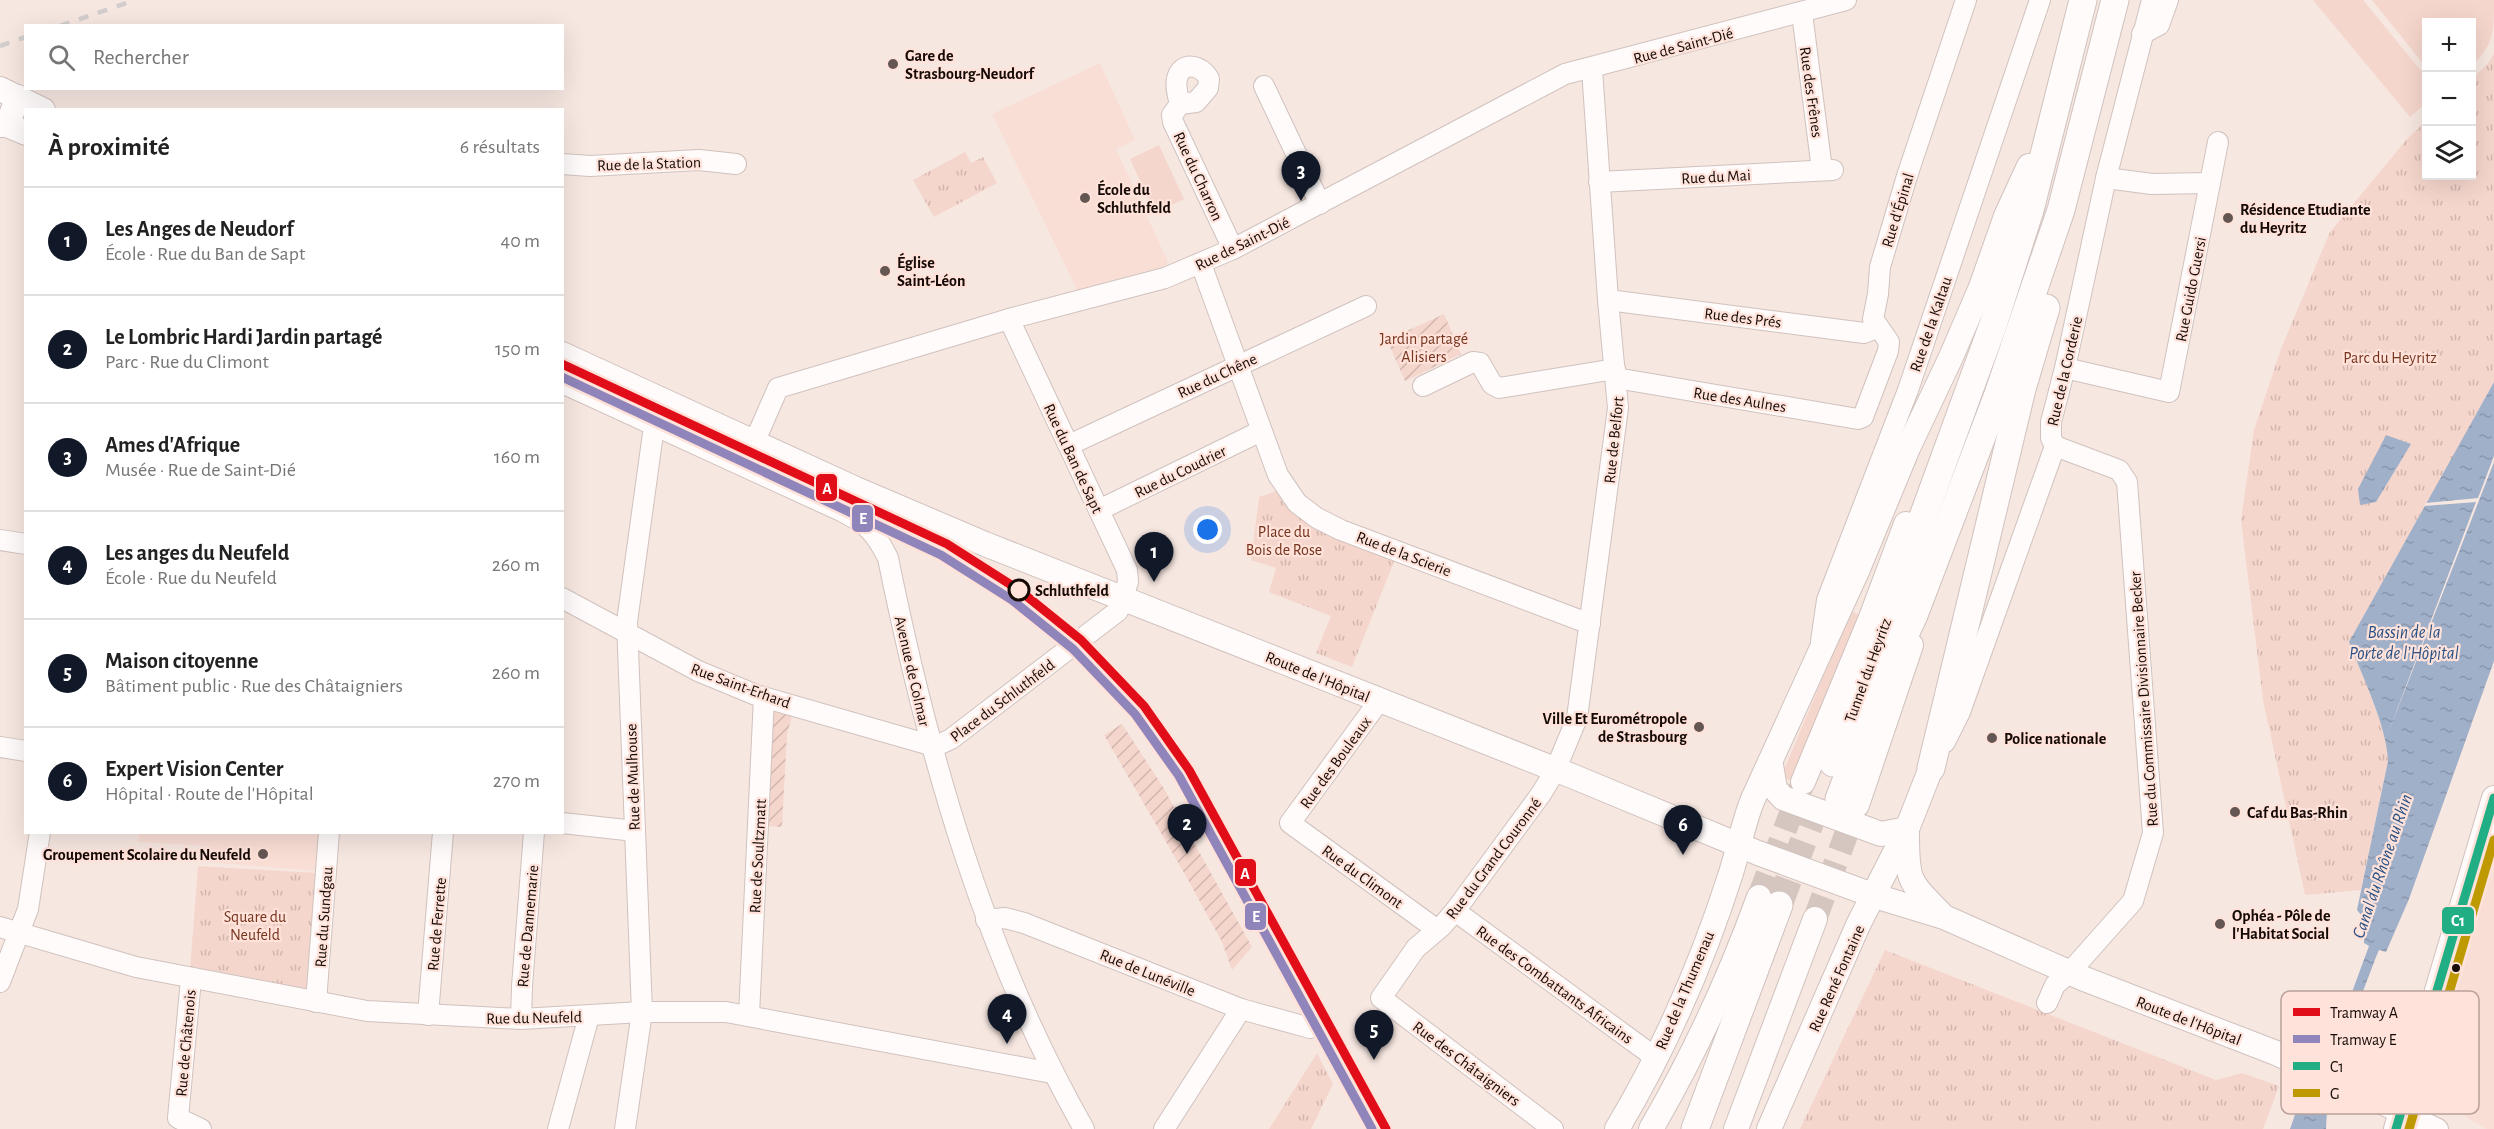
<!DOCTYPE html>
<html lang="fr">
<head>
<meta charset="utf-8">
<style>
  :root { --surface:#fff; --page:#f6f6f6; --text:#222; --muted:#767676; --line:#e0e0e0; --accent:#111827 }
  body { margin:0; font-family:"Alegreya Sans",sans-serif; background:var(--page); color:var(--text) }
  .controls { position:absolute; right:18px; top:18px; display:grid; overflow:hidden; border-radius:0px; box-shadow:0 6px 24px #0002 }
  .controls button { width:54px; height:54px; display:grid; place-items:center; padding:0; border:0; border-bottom:2px solid var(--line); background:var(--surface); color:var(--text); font:30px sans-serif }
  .you { position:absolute; left:1208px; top:530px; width:21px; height:21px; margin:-15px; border:4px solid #fff; border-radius:50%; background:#1a73e8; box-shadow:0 0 0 9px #1a73e833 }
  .badge { display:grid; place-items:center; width:39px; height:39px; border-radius:50%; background:var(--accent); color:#fff; font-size:20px; font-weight:700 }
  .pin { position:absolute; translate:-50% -50px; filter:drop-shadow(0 2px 3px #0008) }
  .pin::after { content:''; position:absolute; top:32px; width:21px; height:18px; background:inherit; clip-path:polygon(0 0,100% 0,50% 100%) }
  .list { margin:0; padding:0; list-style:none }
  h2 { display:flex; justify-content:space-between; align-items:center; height:78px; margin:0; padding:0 24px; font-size:26px }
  h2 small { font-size:20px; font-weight:400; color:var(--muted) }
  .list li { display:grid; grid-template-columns:39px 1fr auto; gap:18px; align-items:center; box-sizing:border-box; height:108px; padding:0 24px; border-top:2px solid var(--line) }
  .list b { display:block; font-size:22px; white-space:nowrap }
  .list p { margin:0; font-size:20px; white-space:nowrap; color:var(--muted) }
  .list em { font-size:20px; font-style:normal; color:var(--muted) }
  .icon { flex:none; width:33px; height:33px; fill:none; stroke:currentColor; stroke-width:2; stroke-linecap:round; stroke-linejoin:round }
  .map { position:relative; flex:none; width:2494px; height:1129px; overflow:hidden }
  .search { position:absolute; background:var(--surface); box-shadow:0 6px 24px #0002; left:24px; top:24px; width:540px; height:66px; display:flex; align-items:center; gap:15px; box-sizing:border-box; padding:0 21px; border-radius:0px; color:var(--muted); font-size:22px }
  .panel { position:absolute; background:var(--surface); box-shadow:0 6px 24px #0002; left:24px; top:108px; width:540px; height:726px; border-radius:0px }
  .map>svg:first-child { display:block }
</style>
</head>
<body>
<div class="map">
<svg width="2494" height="1129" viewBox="0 0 2494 1129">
  <defs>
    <pattern id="park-tufts" width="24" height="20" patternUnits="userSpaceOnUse" patternTransform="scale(1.5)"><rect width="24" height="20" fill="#f5d6cc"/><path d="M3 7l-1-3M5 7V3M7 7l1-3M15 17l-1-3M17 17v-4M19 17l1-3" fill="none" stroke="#d1b6ae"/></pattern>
    <pattern id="garden-furrows" width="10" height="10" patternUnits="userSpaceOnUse" patternTransform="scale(1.5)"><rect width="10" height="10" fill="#f5d6cc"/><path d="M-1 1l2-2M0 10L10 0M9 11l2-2" fill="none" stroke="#d1b6ae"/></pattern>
    <pattern id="water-ripples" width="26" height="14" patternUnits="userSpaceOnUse" patternTransform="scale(1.5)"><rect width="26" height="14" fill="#a0b0c9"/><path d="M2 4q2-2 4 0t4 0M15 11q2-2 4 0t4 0" fill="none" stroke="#8996ab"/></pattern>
  </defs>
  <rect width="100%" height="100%" fill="#f7e7e1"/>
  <g fill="#f9ded5">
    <polygon points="1100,63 1135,140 1116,149 1168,262 1166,266 1077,290 992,114"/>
    <polygon points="139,833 319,833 317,871 208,862 209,846 138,842"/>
    <polygon points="2494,861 2494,1129 2486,1129 2440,1101 2433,1078"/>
  </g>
  <g fill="#f5d6cc">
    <polygon points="2313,0 2363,0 2426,77 2426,103 2410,117"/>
    <path d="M2372 0H2494C2494 34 2494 43 2472 66V22H2426V67Z"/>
    <polygon points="1159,145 1184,199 1155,213 1130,159"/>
    <polygon points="1851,611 1859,615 1792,781 1781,777"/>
  </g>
  <g fill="url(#park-tufts)">
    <path d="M2494 53V382L2349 642C2362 676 2387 726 2388 761L2361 890 2305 895 2263 700 2241 520 2254 430 2281 349 2330 232 2407 139 2426 121V176H2472V79L2489 62Z"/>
    <polygon points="965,152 971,163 983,157 997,183 934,217 913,180"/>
    <polygon points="1276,491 1303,518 1319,530 1395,559 1352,667 1316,653 1331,616 1269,592 1276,568 1251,560 1259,497"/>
    <polygon points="198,866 318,873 308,990 190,971"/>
    <polygon points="1885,950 2216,1080 2242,1073 2279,1086 2263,1129 1800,1129"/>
    <polygon points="1317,1053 1333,1084 1311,1129 1269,1129"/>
  </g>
  <g fill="url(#garden-furrows)">
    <polygon points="1444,314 1461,354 1405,381 1387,340"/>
    <polygon points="773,709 793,713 787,734 782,827 765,826"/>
    <polygon points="1122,724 1163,787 1252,947 1232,970 1222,942 1187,878 1104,735"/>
  </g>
  <g fill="url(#water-ripples)">
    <path d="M2494 382V661L2409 899 2386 952 2379 950 2376 957 2343 1044 2341 1053 2344 1055 2327 1110 2326 1129H2290L2298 1106 2312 1092 2334 1041 2369 946 2364 943 2365 920 2357 910 2388 761C2387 726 2362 676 2349 642Z"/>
    <polygon points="2386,435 2411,444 2376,502 2360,505 2358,489"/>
  </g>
  <polygon fill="#f7e7e1" points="2494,456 2494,462 2385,741 2476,502 2424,506 2426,503 2478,498"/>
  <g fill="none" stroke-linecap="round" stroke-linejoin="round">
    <g stroke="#d5c6c0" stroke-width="24" stroke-dasharray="24 12" stroke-linecap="butt">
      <polyline points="1759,897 1802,785"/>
      <polyline points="1815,919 1857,805"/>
    </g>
    <polyline stroke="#d5c6c0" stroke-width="27" stroke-dasharray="27 14" stroke-linecap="butt" points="1779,905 1822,792"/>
    <defs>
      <g id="minor">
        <polyline points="1802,13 1822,170"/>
        <polyline points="2142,34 2159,25 2168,0"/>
        <polyline points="1264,86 1320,204"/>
        <path d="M1180 104C1178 96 1175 87 1177 79 1181 60 1202 65 1209 79L1208 88 1196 102 1180 104 1172 115 1173 122 1233 249"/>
        <polyline points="562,164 590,166 699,160 736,164"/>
        <polyline points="1599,182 1833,170"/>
        <polyline points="2210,183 2218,142"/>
        <polyline points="1201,264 1278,475 1297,503 1317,518 1341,530 1590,624"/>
        <polyline points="1608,300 1864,333 1871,330 1875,323"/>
        <polyline points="2065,368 2169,392 2210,183 2152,184 2106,178"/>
        <polyline points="1616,378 1858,419 1863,417 1888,351 1889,342 1873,319 1878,294 1880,267 1907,176 1966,0"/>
        <path d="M562 383 841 511C867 524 875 532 888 558 928 755 984 953 1084 1129"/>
        <polyline points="1423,386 1473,362 1480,363 1492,384 1499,388 1615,369"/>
        <polyline points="754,443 778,388 1009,319 1165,278 1233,249 1565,74 1846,0"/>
        <polyline points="1069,445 1366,306"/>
        <polyline points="1099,510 1261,431"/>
        <polyline points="0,540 26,544"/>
        <polyline points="562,598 698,671 756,695 930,745 938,745 951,739 1118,611 1128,582 1127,570 1009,319"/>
        <polyline points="1821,641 1827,600 1908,390 2040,0"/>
        <polyline points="1379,701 1290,823 1436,929"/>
        <polyline points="1945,742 1960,712 2055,446 2051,438 2051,422 2065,368 2106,178 2152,0"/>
        <polyline points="0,747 26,751"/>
        <polyline points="562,823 635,831"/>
        <polyline points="1455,911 1656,1058"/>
        <polyline points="986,920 1005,918 1024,923 1241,1009 1310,1028"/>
        <polyline points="0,927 136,967 367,1011 521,1019 642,1012 726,1012 1052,1073"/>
        <polyline points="191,979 178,1118 201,1129"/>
        <polyline points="0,982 28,909 40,832"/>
        <polyline points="316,1002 329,832"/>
        <polyline points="2047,1003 2055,985 2069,973 2133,901 2153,833 2127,482 2119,470 2055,446"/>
        <polyline points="428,1015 443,832"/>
        <polyline points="749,1015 764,697"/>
        <polyline points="521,1019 522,986 534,832"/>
        <polyline points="2401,1111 2438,1129"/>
        <polyline points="558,1129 589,1016"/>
        <polyline points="625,1129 642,1012 627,622 654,426"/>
        <polyline points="1164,1129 1241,1009"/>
        <polyline points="1553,1129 1381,998 1416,948 1442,926 1455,911 1541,794 1555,771 1577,718 1618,408 1608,300 1592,69"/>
      </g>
      <g id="major">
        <polyline points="0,89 43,110"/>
        <polyline points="0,125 7,125 26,133"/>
        <polyline points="7,125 18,97"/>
        <polyline points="562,354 856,489 985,544 1572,776 1758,853 1875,896 1944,917 2082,978 2276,1053 2401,1111"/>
        <polyline points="1771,765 1775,789 1783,798 1881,834 1907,829"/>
        <polyline points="1803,782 1872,615 1906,524"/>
        <polyline points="1857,805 1911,645"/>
        <path d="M1907 834C1907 883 1909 881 1943 916"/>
        <path d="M1617 1129C1664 1050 1703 961 1731 873 1739 848 1743 823 1753 799L1858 569 1908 448 1951 357 1981 287 2006 216 2029 166"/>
        <path d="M1651 1129C1694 1055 1730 977 1759 897"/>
        <polyline points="1736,1129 1815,919"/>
        <polyline points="1769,1129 1858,925 1907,829 1931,768"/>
        <polyline points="2396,1129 2494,798"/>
      </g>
      <g id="highway">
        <polyline points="1833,763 1993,325 2030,210 2083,0"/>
        <polyline points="1931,768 2022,389 2046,308"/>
        <polyline points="1839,799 1891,664 1914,615 1997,397 2061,210 2115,0"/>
        <polyline points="1695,1129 1779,905"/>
      </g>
    </defs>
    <use href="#minor" stroke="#d0c2be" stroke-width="22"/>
    <use href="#major" stroke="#d0c2be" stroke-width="26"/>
    <use href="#highway" stroke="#d0c2be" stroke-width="29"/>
    <use href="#minor" stroke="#fefbfa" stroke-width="20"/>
    <use href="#major" stroke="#fefbfa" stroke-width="24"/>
    <use href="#highway" stroke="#fefbfa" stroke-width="27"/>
    <g stroke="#d2cecd" stroke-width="4.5" stroke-dasharray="10 10" stroke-linecap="butt">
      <polyline points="60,26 135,0"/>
      <polyline points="0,46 26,37"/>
    </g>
    <defs>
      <polyline id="bus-1" points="2396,1129 2494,798"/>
      <polyline id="bus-2" points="2409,1129 2494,840"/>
    </defs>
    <use href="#bus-1" stroke="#ffe2d9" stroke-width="14"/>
    <use href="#bus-2" stroke="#ffe2d9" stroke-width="14"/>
    <use href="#bus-1" stroke="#22ae84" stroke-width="9"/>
    <use href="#bus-2" stroke="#be9902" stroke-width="9"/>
    <defs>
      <polyline id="tram-1" points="562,364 947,544 1019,590 1081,640 1144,706 1189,770 1386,1129"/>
      <polyline id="tram-2" points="562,377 941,555 1012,600 1073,649 1135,714 1179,776 1372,1129"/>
    </defs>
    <use href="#tram-1" stroke="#ffe2d9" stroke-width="14"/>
    <use href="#tram-2" stroke="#ffe2d9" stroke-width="14"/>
    <use href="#tram-1" stroke="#e10d19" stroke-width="9"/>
    <use href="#tram-2" stroke="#9085ba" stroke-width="9"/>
  </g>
  <g fill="#645753" stroke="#ffe2d9" stroke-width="2">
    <circle cx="893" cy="64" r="6"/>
    <circle cx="1085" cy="198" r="6"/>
    <circle cx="2228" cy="218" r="6"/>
    <circle cx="885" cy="271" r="6"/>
    <circle cx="1699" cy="727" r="6"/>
    <circle cx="1992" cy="738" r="6"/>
    <circle cx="2235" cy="812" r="6"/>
    <circle cx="263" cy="854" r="6"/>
    <circle cx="2220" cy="924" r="6"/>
  </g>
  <circle fill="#ffe2d9" stroke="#150a06" stroke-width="3" cx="1019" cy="590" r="10"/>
  <circle fill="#150a06" stroke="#ffe2d9" stroke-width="2" cx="2456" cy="968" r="5"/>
  <g text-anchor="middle" stroke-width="4.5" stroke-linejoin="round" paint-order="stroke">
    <g font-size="16" fill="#150a06" stroke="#ffe2d9">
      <text transform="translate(1683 45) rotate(-15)" y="6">Rue de Saint-Dié</text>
      <text transform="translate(1812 92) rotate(82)" y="6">Rue des Frênes</text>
      <text transform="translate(649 163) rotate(-2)" y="6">Rue de la Station</text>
      <text transform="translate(1199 176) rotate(65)" y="6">Rue du Charron</text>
      <text transform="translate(1716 176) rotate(-3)" y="6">Rue du Mai</text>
      <text transform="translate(1897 210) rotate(-73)" y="6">Rue d'Épinal</text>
      <text transform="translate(1242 243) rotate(-26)" y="6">Rue de Saint-Dié</text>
      <text transform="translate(2190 289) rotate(-79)" y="6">Rue Guido Guersi</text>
      <text transform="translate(1743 317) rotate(7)" y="6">Rue des Prés</text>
      <text transform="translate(1930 324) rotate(-71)" y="6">Rue de la Kaltau</text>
      <text transform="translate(2064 371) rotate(-77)" y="6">Rue de la Corderie</text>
      <text transform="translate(1217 375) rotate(-25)" y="6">Rue du Chêne</text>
      <text transform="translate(1740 399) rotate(9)" y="6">Rue des Aulnes</text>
      <text transform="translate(1613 440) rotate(-84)" y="6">Rue de Belfort</text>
      <text transform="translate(1074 458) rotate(65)" y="6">Rue du Ban de Sapt</text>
      <text transform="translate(1180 471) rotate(-26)" y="6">Rue du Coudrier</text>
      <text transform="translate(1404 553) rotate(21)" y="6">Rue de la Scierie</text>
      <text transform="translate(1867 670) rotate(-70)" y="6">Tunnel du Heyritz</text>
      <text transform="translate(913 671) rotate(77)" y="6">Avenue de Colmar</text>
      <text transform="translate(1318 676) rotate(22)" y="6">Route de l'Hôpital</text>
      <text transform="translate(741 685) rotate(20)" y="6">Rue Saint-Erhard</text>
      <text transform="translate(2143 699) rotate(-94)" y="6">Rue du Commissaire Divisionnaire Becker</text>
      <text transform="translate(1002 700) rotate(-37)" y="6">Place du Schluthfeld</text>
      <text transform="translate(1335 762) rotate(-54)" y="6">Rue des Bouleaux</text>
      <text transform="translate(632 777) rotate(-92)" y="6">Rue de Mulhouse</text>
      <text transform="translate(757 856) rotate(-87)" y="6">Rue de Soultzmatt</text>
      <text transform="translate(1493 858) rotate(-53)" y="6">Rue du Grand Couronné</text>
      <text transform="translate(1363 876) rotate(36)" y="6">Rue du Climont</text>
      <text transform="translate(323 917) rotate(-86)" y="6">Rue du Sundgau</text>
      <text transform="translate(436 924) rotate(-85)" y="6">Rue de Ferrette</text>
      <text transform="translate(527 926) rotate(-85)" y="6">Rue de Dannemarie</text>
      <text transform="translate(1148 972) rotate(22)" y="6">Rue de Lunéville</text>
      <text transform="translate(1836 978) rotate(-66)" y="6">Rue René Fontaine</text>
      <text transform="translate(1555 984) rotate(36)" y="6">Rue des Combattants Africains</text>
      <text transform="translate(1684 990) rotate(-67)" y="6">Rue de la Thumenau</text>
      <text transform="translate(534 1017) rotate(-1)" y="6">Rue du Neufeld</text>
      <text transform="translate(2189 1020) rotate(21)" y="6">Route de l'Hôpital</text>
      <text transform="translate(185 1043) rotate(-85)" y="6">Rue de Châtenois</text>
      <text transform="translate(1467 1063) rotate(37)" y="6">Rue des Châtaigniers</text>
    </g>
    <g font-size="16" font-weight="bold" fill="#150a06" stroke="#ffe2d9" text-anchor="start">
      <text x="905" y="61">Gare de<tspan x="905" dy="18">Strasbourg-Neudorf</tspan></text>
      <text x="1097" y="195">École du<tspan x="1097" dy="18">Schluthfeld</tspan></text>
      <text x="2240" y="215">Résidence Etudiante<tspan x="2240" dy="18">du Heyritz</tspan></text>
      <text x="897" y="268">Église<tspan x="897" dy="18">Saint-Léon</tspan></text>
      <text x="1687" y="724" text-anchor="end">Ville Et Eurométropole<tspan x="1687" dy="18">de Strasbourg</tspan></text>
      <text x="2004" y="744">Police nationale</text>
      <text x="2247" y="818">Caf du Bas-Rhin</text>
      <text x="251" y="860" text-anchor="end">Groupement Scolaire du Neufeld</text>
      <text x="2232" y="921">Ophéa - Pôle de<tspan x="2232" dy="18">l'Habitat Social</tspan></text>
    </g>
    <g font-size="16" fill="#75351f" stroke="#ffe2d9">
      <text x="1424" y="344">Jardin partagé<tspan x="1424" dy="18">Alisiers</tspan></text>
      <text x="2390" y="363">Parc du Heyritz</text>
      <text x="1284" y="537">Place du<tspan x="1284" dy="18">Bois de Rose</tspan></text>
      <text x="255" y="922">Square du<tspan x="255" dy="18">Neufeld</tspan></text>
    </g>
    <g font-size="16" font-weight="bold" fill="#150a06" stroke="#ffe2d9" text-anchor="start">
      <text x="1035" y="596">Schluthfeld</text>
    </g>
    <g font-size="18" font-style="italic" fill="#2a5185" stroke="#ffe2d9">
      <text x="2404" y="638">Bassin de la<tspan x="2404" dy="21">Porte de l’Hôpital</tspan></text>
      <text transform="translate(2382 866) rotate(-71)" y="6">Canal du Rhône au Rhin</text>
    </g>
  </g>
  <rect x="2281" y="991" width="198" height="123" rx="9" fill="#ffe2d9" stroke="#b9a19a" stroke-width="1.5"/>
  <rect x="2293" y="1008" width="27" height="8" fill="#e10d19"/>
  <rect x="2293" y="1035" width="27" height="8" fill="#9085ba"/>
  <rect x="2293" y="1062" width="27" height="8" fill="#22ae84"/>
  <rect x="2293" y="1089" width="27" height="8" fill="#be9902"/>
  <g font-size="16" fill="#150a06">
    <text x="2330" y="1018">Tramway A</text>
    <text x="2330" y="1045">Tramway E</text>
    <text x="2330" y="1072">C1</text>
    <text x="2330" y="1099">G</text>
  </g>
  <g stroke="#ffe2d9" stroke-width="2">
    <rect x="815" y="473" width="23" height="29" rx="6" fill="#e10d19"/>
    <rect x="851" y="504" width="23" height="29" rx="6" fill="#9085ba"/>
    <rect x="1234" y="858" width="23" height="29" rx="6" fill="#e10d19"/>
    <rect x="1244" y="902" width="23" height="29" rx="6" fill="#9085ba"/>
    <rect x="2441" y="906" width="34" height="29" rx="6" fill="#22ae84"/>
  </g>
  <g font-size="16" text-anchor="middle" font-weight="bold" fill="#fff">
    <text x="827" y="494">A</text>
    <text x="863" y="524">E</text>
    <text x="1245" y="879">A</text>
    <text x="1256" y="922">E</text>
    <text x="2458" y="926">C1</text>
  </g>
</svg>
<div class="controls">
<button>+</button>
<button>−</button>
<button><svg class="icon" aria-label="layers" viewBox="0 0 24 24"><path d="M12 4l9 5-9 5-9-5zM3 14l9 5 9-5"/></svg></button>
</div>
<div class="you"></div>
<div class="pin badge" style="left:1154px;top:582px">1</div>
<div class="pin badge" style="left:1187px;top:854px">2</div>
<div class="pin badge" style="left:1301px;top:201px">3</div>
<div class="pin badge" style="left:1007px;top:1044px">4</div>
<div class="pin badge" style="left:1374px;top:1060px">5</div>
<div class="pin badge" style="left:1683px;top:855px">6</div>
<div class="search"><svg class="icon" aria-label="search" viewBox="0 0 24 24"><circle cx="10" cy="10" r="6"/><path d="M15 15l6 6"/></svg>Rechercher</div>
<section class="panel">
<h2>À proximité<small>6 résultats</small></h2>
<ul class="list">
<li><span class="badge">1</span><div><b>Les Anges de Neudorf</b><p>École · Rue du Ban de Sapt</p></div><em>40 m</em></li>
<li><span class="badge">2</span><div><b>Le Lombric Hardi Jardin partagé</b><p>Parc · Rue du Climont</p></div><em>150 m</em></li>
<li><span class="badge">3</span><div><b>Ames d'Afrique</b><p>Musée · Rue de Saint-Dié</p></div><em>160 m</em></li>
<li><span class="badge">4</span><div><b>Les anges du Neufeld</b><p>École · Rue du Neufeld</p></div><em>260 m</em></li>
<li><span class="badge">5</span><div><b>Maison citoyenne</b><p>Bâtiment public · Rue des Châtaigniers</p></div><em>260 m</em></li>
<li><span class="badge">6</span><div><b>Expert Vision Center</b><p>Hôpital · Route de l'Hôpital</p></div><em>270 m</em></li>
</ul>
</section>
</div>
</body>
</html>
